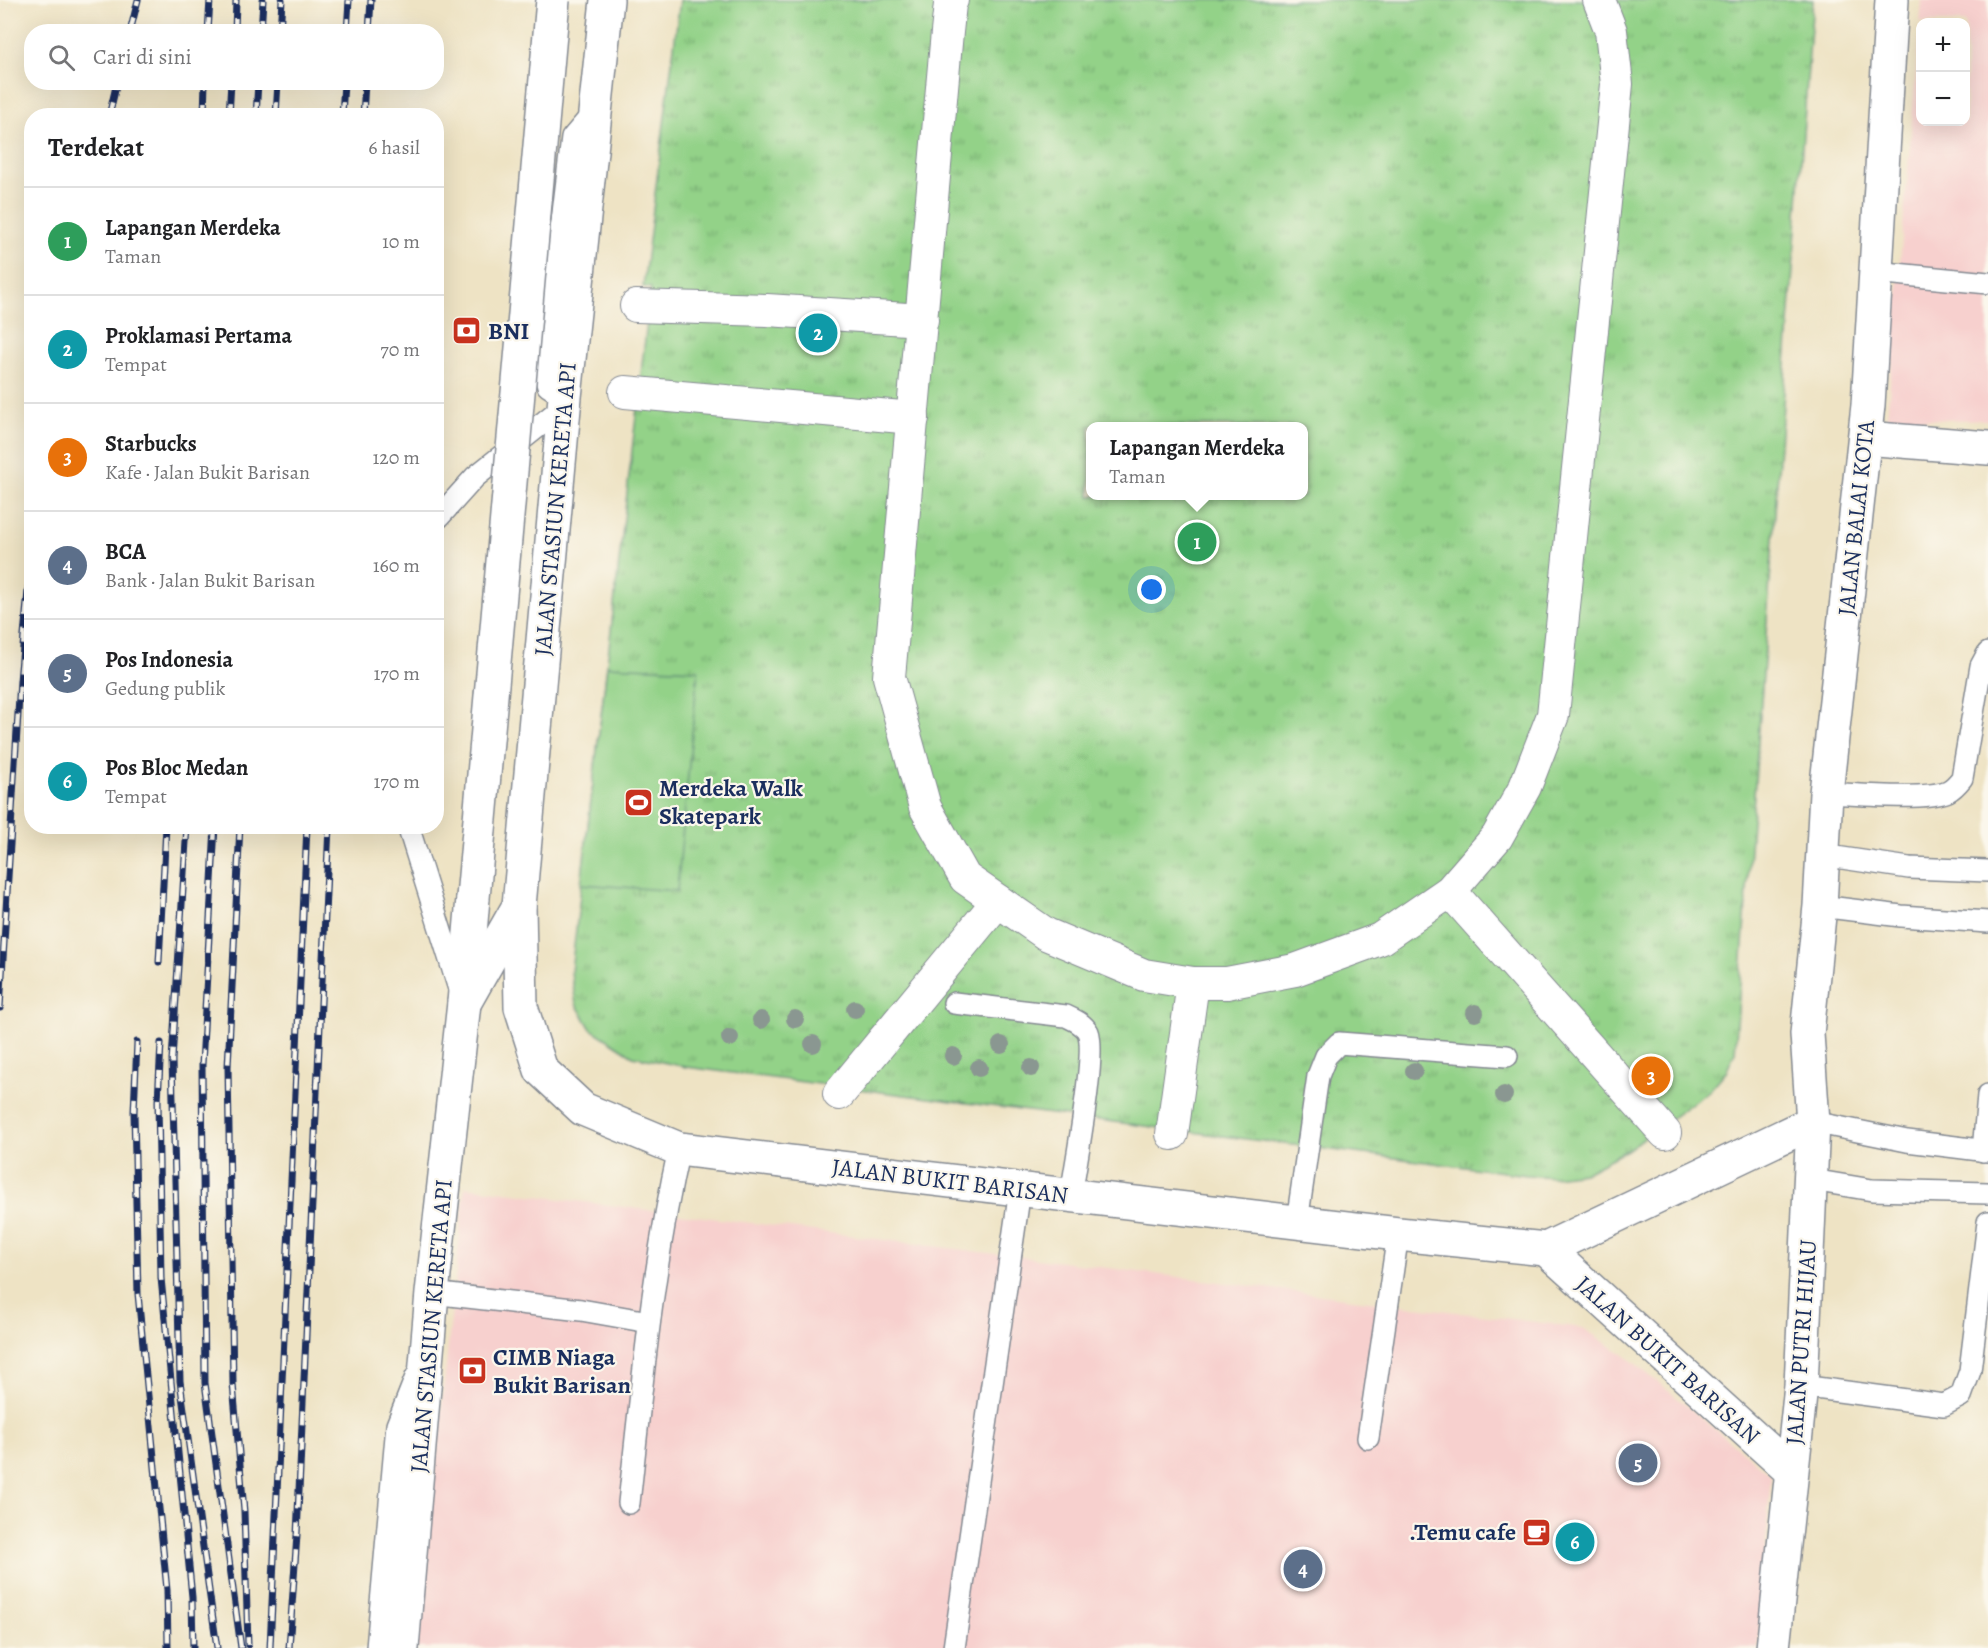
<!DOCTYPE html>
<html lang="id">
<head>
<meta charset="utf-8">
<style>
  :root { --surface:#fff; --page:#f6f6f6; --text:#202124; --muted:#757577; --line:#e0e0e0; --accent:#c8321e }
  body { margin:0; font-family:Alegreya,serif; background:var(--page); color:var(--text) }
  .controls { position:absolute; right:18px; top:18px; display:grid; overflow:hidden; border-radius:12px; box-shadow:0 6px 24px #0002 }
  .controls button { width:54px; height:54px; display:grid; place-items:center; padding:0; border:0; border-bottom:2px solid var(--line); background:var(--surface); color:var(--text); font:30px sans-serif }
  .you { position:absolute; left:1152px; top:590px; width:21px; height:21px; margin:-15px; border:4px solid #fff; border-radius:50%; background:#1a73e8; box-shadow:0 0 0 9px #1a73e833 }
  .badge { display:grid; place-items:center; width:39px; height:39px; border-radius:50%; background:var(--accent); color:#fff; font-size:20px; font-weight:700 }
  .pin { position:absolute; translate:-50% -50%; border:3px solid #fff; box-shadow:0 2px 6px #0006 }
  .popup { position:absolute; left:1086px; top:422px; width:222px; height:78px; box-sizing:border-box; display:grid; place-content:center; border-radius:12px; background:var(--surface); filter:drop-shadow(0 2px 4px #0005); font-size:20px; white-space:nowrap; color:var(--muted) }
  .popup b { font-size:22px; color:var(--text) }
  .popup::after { content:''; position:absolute; left:50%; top:100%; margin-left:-12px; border:12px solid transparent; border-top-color:var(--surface) }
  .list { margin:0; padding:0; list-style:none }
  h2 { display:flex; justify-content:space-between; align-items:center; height:78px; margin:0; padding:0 24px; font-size:26px }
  h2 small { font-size:20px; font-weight:400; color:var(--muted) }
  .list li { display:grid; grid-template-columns:39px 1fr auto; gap:18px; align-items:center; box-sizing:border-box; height:108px; padding:0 24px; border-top:2px solid var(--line) }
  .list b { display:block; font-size:22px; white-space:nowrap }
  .list p { margin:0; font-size:20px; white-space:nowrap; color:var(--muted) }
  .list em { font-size:20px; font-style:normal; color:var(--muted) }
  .icon { flex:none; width:33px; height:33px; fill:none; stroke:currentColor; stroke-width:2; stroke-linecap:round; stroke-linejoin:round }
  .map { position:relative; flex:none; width:1988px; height:1648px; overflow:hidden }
  .search { position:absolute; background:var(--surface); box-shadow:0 6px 24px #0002; left:24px; top:24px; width:420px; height:66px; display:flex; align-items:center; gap:15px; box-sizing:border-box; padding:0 21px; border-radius:24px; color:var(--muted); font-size:22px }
  .panel { position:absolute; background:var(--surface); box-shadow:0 6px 24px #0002; left:24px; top:108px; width:420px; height:726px; border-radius:24px }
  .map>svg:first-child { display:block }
</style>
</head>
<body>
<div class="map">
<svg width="1988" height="1648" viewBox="0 0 1988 1648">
  <defs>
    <pattern id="grass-tufts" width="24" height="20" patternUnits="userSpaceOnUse" patternTransform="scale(1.5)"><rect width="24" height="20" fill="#93d288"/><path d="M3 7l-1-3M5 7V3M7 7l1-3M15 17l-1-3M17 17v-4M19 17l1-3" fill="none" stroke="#77ab72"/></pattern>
  </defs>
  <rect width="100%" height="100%" fill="#fbf7ec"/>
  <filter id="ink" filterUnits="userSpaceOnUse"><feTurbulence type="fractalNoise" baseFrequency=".0167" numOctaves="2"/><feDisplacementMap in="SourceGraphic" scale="12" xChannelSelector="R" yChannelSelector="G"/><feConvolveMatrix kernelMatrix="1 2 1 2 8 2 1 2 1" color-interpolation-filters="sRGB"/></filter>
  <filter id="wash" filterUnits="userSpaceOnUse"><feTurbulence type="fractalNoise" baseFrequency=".008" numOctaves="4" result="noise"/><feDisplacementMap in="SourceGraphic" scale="24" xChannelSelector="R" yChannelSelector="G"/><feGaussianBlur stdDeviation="1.35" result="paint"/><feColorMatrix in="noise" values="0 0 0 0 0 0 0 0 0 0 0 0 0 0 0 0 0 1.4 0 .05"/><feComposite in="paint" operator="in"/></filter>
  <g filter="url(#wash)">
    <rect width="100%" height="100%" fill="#eee3c4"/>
    <g fill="#f7d0ce" fill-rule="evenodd">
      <path d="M1922 0H1988V420L1887 419ZM1920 22H1966V122H1920Z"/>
      <polygon points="465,1187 1583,1328 1627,1357 1771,1475 1758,1648 416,1648"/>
    </g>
    <path fill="url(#grass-tufts)" stroke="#578073" stroke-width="1.5" fill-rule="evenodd" d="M680 0H1813L1735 1052 1727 1070 1710 1090 1627 1150 1584 1173 1554 1177 1527 1175 686 1067 633 1056 591 1029 576 1004 571 972 651 288 643 287ZM1090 426H1304V496H1090Z"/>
    <polygon fill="#93d288" stroke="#578073" stroke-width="1.5" points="607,666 698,670 677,891 581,884"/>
  </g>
  <g filter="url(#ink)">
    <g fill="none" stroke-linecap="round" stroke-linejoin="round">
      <defs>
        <g id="service">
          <polyline points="1875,272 1988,283"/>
          <polyline points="565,397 548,386 544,372 572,138 595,111"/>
          <polyline points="439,517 475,477 564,406"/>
          <path d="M1826 793C1855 794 1925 801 1948 791 1954 788 1958 783 1962 778L1981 666 1988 653"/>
          <polyline points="408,826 459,989"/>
          <polyline points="1822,855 1909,868 1988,871"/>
          <polyline points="1820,906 1901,916 1988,922"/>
          <path d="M954 1003 1066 1016C1074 1020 1083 1023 1088 1032 1097 1053 1075 1167 1071 1196"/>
          <polyline points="1813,1122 1907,1141 1988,1151"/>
          <polyline points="1983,1151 1988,1095"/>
          <polyline points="1812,1180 1872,1190 1988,1193"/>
          <polyline points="1297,1222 1318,1076 1326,1056 1339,1043 1507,1056"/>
          <polyline points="432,1293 581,1310 649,1322"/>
          <polyline points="1801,1386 1944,1405 1961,1396 1970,1371 1988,1222"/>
          <polyline points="1368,1438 1398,1234"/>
          <path d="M629 1503C642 1385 653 1265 679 1149"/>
          <polyline points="377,1648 397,1425 416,1377"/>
          <polyline points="954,1648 1020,1190"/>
        </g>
        <g id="pedestrian">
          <polyline points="952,0 950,4 947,32 889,677 925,807 965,878 1046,934 1144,975 1193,983 1227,983 1295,970 1380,939 1450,891 1497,837 1525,787 1553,715 1617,84 1611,31 1599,0"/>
          <polyline points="636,306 767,310 922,320"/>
          <polyline points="625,392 913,418"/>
          <polyline points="1450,891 1665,1133"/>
          <polyline points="839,1094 998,901"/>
          <polyline points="1172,1134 1193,983"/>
        </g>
        <g id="primary">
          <polyline points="1865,438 1988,448"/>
          <polyline points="519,906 521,1007 541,1070 583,1109 679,1149 1398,1234 1546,1249 1813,1122"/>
          <polyline points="464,1003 519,906 565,397 607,0"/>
          <polyline points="1546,1249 1791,1471"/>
          <polyline points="402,1648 432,1293 464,1003 473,898"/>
          <polyline points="1773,1648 1801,1386 1813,1122 1807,1034 1820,906 1826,793 1868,405 1892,0"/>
        </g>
      </defs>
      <use href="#service" stroke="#848991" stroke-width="24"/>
      <use href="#pedestrian" stroke="#848991" stroke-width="34"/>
      <use href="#primary" stroke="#848991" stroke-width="36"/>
      <use href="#service" stroke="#fff" stroke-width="21"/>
      <use href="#pedestrian" stroke="#fff" stroke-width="32"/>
      <use href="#primary" stroke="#fff" stroke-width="33"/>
      <defs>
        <g id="rail">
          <polyline points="130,32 138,0"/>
          <polyline points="208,32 210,0"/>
          <polyline points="235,32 236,0"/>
          <polyline points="261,32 263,0"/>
          <polyline points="280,32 282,0"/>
          <polyline points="347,32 349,0"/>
          <polyline points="369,32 371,0"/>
          <polyline points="109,116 117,82"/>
          <polyline points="204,116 205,82"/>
          <polyline points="229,116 231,82"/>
          <polyline points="256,116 258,82"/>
          <polyline points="276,116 278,82"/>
          <polyline points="342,116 344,82"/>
          <polyline points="363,116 365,82"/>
          <polyline points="187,826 172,1060 180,1381 217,1648"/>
          <polyline points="215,826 202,1065 205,1383 241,1648"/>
          <polyline points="240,826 228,1067 233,1384 244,1511 248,1645"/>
          <polyline points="159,962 166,826"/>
          <polyline points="0,1008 20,681 32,546"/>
          <polyline points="137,1042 134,1112 138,1294 167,1590 168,1648"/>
          <polyline points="161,1043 158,1101 161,1278 192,1597 193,1648"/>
          <polyline points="270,1648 307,826"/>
          <polyline points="289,1648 297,1535 329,826"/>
        </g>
      </defs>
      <use href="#rail" stroke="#1b2f5e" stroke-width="7"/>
      <use href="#rail" stroke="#fbf7ec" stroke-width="4.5" stroke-dasharray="14" stroke-linecap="butt"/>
      <defs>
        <polyline id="primary-bridge" points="473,898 553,0"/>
      </defs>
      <use href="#primary-bridge" stroke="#848991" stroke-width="36" stroke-linecap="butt"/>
      <use href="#primary-bridge" stroke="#fff" stroke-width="33"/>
    </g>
    <g fill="#8a9791">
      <circle cx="855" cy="1009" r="9"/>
      <circle cx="1475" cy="1013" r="9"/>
      <circle cx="795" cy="1019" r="9"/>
      <circle cx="761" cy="1020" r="9"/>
      <circle cx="730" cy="1038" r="9"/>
      <circle cx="813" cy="1044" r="9"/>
      <circle cx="1001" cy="1045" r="9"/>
      <circle cx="953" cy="1056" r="9"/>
      <circle cx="979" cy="1068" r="9"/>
      <circle cx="1031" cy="1068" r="9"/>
      <circle cx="1414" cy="1071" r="9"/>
      <circle cx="1504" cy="1095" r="9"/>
    </g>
  </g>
  <defs>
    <symbol id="bank-square" viewBox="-11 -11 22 22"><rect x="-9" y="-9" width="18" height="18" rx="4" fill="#c8321e" stroke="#fbf7ec"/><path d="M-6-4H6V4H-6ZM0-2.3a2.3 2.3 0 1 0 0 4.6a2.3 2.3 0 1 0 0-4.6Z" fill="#fff"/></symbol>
    <symbol id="stadium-square" viewBox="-11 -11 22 22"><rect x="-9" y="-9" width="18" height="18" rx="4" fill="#c8321e" stroke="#fbf7ec"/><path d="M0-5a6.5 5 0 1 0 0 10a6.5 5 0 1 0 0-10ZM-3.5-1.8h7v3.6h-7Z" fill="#fff"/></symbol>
    <symbol id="cafe-square" viewBox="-11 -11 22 22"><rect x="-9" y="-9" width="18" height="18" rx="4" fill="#c8321e" stroke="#fbf7ec"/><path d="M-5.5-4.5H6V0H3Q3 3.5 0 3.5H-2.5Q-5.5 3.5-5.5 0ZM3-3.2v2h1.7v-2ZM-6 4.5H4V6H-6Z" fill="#fff"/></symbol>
  </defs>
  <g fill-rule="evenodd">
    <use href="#bank-square" x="450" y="314" width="33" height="33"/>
    <use href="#stadium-square" x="622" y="786" width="33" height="33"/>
    <use href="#bank-square" x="456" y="1354" width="33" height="33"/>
    <use href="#cafe-square" x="1520" y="1516" width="33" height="33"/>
  </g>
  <g text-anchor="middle" stroke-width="4.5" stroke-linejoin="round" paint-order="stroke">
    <g font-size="24" font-weight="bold" fill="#1b2f5e" stroke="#fbf7ec" text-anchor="start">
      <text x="488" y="339">BNI</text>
      <text x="659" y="796">Merdeka Walk<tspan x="659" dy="28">Skatepark</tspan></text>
      <text x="493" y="1365">CIMB Niaga<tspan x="493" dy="28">Bukit Barisan</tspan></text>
      <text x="1516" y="1540" text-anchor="end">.Temu cafe</text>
    </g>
    <g font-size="24" fill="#1b2f5e" stroke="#fbf7ec">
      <text transform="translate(555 509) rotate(-85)" y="8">JALAN STASIUN KERETA API</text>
      <text transform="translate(1856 518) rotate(-84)" y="8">JALAN BALAI KOTA</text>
      <text transform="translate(950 1181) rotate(7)" y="8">JALAN BUKIT BARISAN</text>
      <text transform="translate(431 1326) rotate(-85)" y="8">JALAN STASIUN KERETA API</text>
      <text transform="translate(1801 1342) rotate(-86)" y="8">JALAN PUTRI HIJAU</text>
      <text transform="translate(1668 1360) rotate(42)" y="8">JALAN BUKIT BARISAN</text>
    </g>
  </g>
</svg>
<div class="controls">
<button>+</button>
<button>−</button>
</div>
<div class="you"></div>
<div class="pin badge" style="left:1197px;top:542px;background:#2e9e5b">1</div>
<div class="popup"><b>Lapangan Merdeka</b>Taman</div>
<div class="pin badge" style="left:818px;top:333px;background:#0f9aa8">2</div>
<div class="pin badge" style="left:1651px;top:1076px;background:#e8710a">3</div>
<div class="pin badge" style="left:1303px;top:1569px;background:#5c6f8a">4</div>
<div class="pin badge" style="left:1638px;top:1463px;background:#5c6f8a">5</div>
<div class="pin badge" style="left:1575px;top:1542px;background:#0f9aa8">6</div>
<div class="search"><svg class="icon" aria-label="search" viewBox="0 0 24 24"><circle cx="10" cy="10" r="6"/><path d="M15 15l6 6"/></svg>Cari di sini</div>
<section class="panel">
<h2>Terdekat<small>6 hasil</small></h2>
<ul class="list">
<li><span class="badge" style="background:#2e9e5b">1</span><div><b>Lapangan Merdeka</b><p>Taman</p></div><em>10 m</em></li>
<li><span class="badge" style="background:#0f9aa8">2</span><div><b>Proklamasi Pertama</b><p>Tempat</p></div><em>70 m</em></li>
<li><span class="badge" style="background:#e8710a">3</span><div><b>Starbucks</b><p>Kafe · Jalan Bukit Barisan</p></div><em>120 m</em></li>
<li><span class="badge" style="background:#5c6f8a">4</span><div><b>BCA</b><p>Bank · Jalan Bukit Barisan</p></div><em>160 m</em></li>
<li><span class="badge" style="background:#5c6f8a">5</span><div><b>Pos Indonesia</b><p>Gedung publik</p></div><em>170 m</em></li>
<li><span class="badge" style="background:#0f9aa8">6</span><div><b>Pos Bloc Medan</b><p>Tempat</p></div><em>170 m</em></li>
</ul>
</section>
</div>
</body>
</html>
